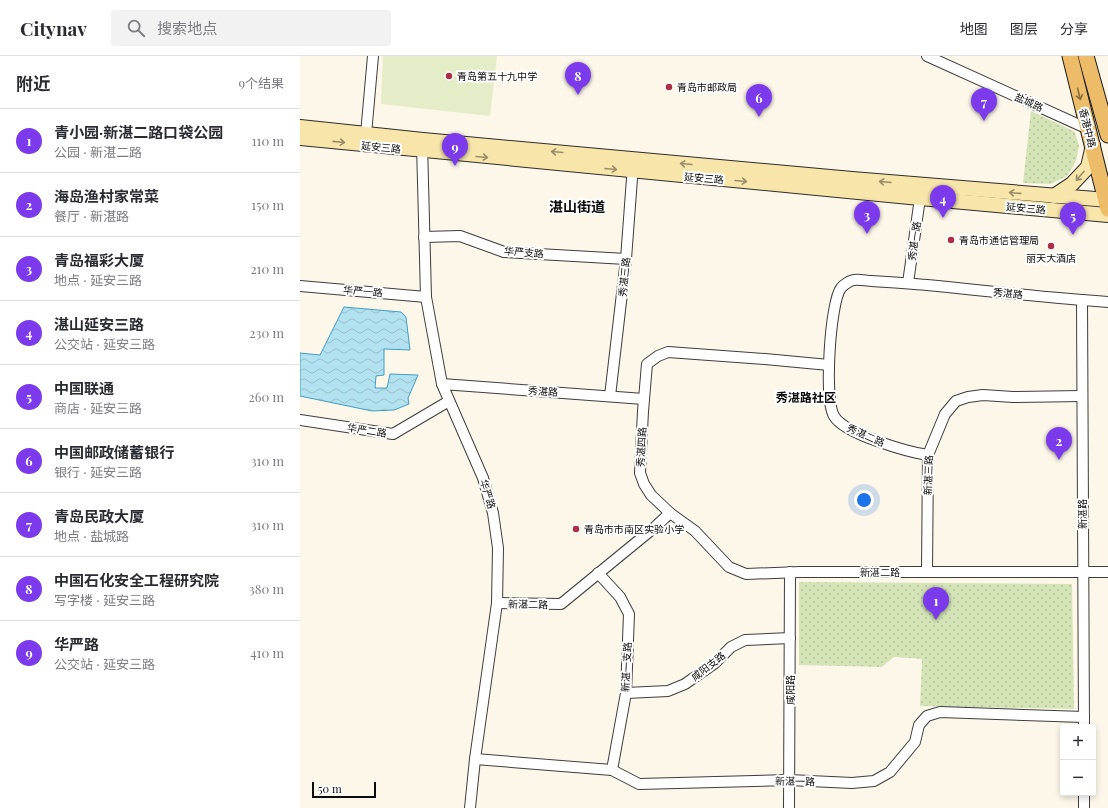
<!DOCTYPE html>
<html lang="zh">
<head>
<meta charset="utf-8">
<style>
  :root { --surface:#fff; --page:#f2f2f3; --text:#2b2b33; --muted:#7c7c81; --line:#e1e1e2; --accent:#7c3aed }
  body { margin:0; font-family:"Playfair Display","Noto Sans SC",serif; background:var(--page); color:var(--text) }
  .controls { position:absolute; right:12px; bottom:12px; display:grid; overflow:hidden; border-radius:4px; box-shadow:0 2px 6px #0003 }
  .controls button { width:36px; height:36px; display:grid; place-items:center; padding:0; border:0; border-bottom:1px solid var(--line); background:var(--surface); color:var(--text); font:20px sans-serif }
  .scale { position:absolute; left:12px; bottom:10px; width:64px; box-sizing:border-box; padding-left:4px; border:2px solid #0a0a0a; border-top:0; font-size:11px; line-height:14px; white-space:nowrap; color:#0a0a0a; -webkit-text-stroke:3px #fff; paint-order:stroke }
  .you { position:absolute; left:564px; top:444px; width:14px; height:14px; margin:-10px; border:3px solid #fff; border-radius:50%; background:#1a73e8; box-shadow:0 0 0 6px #1a73e833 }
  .badge { display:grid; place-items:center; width:26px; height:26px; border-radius:50%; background:var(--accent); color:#fff; font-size:13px; font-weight:700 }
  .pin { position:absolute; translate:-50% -33px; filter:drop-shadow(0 1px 2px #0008) }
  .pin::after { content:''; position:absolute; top:21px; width:14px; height:12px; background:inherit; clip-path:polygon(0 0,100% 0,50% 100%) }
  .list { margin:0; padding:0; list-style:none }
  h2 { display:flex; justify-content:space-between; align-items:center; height:52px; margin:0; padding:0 16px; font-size:17px }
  h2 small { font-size:13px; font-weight:400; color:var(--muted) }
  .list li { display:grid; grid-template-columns:26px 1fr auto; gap:12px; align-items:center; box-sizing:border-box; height:64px; padding:0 16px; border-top:1px solid var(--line) }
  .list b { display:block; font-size:15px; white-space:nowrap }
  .list p { margin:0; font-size:13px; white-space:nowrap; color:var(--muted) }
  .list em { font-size:13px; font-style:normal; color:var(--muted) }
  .icon { flex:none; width:22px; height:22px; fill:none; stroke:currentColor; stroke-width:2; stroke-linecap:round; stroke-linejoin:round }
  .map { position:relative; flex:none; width:808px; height:752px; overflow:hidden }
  header { display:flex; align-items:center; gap:24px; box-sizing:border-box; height:56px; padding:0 20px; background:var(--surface); border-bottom:1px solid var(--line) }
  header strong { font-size:19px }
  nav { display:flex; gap:22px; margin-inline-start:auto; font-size:14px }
  .search { width:280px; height:36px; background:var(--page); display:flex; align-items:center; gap:10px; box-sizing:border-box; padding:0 14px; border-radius:4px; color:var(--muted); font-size:15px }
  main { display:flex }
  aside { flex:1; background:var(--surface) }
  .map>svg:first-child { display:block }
</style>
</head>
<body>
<header>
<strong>Citynav</strong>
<div class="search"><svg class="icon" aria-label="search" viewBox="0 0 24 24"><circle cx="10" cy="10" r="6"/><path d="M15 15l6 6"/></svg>搜索地点</div>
<nav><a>地图</a><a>图层</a><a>分享</a></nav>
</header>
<main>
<aside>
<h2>附近<small>9个结果</small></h2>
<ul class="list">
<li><span class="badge">1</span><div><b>青小园·新湛二路口袋公园</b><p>公园 · 新湛二路</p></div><em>110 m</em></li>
<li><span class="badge">2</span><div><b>海岛渔村家常菜</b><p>餐厅 · 新湛路</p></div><em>150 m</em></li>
<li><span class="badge">3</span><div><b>青岛福彩大厦</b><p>地点 · 延安三路</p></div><em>210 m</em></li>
<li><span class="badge">4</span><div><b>湛山延安三路</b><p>公交站 · 延安三路</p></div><em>230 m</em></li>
<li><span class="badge">5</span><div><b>中国联通</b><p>商店 · 延安三路</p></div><em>260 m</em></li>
<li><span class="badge">6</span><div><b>中国邮政储蓄银行</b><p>银行 · 延安三路</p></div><em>310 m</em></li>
<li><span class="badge">7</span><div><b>青岛民政大厦</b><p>地点 · 盐城路</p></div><em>310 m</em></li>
<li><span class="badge">8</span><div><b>中国石化安全工程研究院</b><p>写字楼 · 延安三路</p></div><em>380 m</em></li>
<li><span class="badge">9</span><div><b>华严路</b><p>公交站 · 延安三路</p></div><em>410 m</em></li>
</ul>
</aside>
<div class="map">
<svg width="808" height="752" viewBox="0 0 808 752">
  <defs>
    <pattern id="park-dots" width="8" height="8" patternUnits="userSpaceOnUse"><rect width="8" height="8" fill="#d4e4b7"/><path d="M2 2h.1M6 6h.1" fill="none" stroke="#b5c29c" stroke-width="1.8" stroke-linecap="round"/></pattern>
    <pattern id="water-waves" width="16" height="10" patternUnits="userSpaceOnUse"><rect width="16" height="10" fill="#b2e1f0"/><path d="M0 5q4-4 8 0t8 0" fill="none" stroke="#98c0cc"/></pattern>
  </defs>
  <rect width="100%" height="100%" fill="#fdf7e9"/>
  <g fill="url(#park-dots)">
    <polygon points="731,55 775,76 779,90 776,105 767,120 751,128 723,127"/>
    <polygon points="499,526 772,528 774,653 620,650 622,603 594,601 582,611 499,609"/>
  </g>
  <polygon fill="#e4ecc8" points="83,0 197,0 190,60 81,48"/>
  <polygon fill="url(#water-waves)" stroke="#3f9ec1" points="44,251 101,256 106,261 110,294 84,293 84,319 76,320 75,332 87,332 90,318 118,319 108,342 109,348 94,354 72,355 0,340 0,297 20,299"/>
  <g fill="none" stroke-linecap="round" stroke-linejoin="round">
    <defs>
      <g id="street">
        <polyline points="627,0 788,73"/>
        <polyline points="66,78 73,0"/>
        <polyline points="122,88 126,241 142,328 183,422 193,457 198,492 197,547 175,703 170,752"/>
        <polyline points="124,181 160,180 204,196 326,203"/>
        <polyline points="608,227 620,142"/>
        <polyline points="0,230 126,241"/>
        <polyline points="782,244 784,671"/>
        <polyline points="529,309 465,303 368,296 358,300 347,308 343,355 340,417 344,428 351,439 370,457 395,475 429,511 446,518 500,516 808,516"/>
        <polyline points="142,328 344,343"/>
        <polyline points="310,340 326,203 333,109"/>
        <polyline points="0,364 93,378 149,345"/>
        <path d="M628 399C608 396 544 378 534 360 524 344 530 246 541 232 543 229 551 224 554 224 559 223 567 225 572 225 590 226 609 227 627 229 687 235 747 242 808 246"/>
        <polyline points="627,516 628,399 645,358 656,345 668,341 683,339 713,341 782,340"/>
        <polyline points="298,517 320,541 329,558 326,637 312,714"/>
        <polyline points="197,547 261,548 355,471 370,457"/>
        <polyline points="326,637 368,635 385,628 415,607 431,591 445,584 490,582"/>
        <polyline points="175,703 312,714 339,728 489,724 552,727 574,725 590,716 615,686 619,669 627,660 640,656 784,661"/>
        <polyline points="784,737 784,752"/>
        <polyline points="489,752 490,516"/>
      </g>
      <g id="secondary">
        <polyline points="0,71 123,84 552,123 808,144"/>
        <polyline points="0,82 620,142 808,159"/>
        <polyline points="754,140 772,128 788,111 793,89"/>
      </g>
      <g id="primary">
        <polyline points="770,0 808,153"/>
        <polyline points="786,0 808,79"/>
      </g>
    </defs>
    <use href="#street" stroke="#3d3d3d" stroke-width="12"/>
    <use href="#secondary" stroke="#2c2c2c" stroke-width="16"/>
    <use href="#primary" stroke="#1b1b1b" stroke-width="17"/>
    <use href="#street" stroke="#fff" stroke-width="10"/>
    <use href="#secondary" stroke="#f8e5a9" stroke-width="14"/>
    <use href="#primary" stroke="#edbc69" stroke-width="15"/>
  </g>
  <defs><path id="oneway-shaft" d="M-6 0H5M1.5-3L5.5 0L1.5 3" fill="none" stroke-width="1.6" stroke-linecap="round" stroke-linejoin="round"/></defs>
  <use stroke="#876c3e" href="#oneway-shaft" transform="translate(779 38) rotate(76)"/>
  <g stroke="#998d69">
    <use href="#oneway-shaft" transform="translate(39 86) rotate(6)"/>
    <use href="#oneway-shaft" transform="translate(257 96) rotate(-175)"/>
    <use href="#oneway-shaft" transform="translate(182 101) rotate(5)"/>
    <use href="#oneway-shaft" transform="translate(386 108) rotate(-175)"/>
    <use href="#oneway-shaft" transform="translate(311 113) rotate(5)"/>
    <use href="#oneway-shaft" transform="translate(780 120) rotate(131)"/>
    <use href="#oneway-shaft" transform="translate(441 125) rotate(5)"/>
    <use href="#oneway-shaft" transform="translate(585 126) rotate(-175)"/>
    <use href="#oneway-shaft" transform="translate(715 137) rotate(-175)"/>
  </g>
  <g fill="#ae2f45" stroke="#fff" stroke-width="1.5">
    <circle cx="149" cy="20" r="4"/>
    <circle cx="369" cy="31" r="4"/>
    <circle cx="651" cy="184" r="4"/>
    <circle cx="751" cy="190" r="4"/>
    <circle cx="276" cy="473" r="4"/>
  </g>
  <g text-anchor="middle" stroke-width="4" stroke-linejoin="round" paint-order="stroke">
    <g font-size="10" fill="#0a0a0a" stroke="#fff" text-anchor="start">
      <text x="157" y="24">青岛第五十九中学</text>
      <text x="377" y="35">青岛市邮政局</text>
      <text x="659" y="188">青岛市通信管理局</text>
      <text x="751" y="206" text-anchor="middle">丽天大酒店</text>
      <text x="284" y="477">青岛市市南区实验小学</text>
    </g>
    <g font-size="10" fill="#0a0a0a" stroke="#fff">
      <text transform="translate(729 46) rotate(24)" y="4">盐城路</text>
      <text transform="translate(788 72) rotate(76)" y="4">香港中路</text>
      <text transform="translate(81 91) rotate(6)" y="4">延安三路</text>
      <text transform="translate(404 122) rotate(5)" y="4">延安三路</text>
      <text transform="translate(726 152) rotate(5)" y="4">延安三路</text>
      <text transform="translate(614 185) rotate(-82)" y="4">秀湛一路</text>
      <text transform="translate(224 196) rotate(5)" y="4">华严支路</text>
      <text transform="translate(324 221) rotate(-84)" y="4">秀湛三路</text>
      <text transform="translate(63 235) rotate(5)" y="4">华严一路</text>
      <text transform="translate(708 237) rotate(6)" y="4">秀湛路</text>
      <text transform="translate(243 335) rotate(4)" y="4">秀湛路</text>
      <text transform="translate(67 374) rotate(9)" y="4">华严二路</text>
      <text transform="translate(566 379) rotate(24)" y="4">秀湛二路</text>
      <text transform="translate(341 391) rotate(-87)" y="4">秀湛四路</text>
      <text transform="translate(628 419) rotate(-88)" y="4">新湛三路</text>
      <text transform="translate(188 438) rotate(73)" y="4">华严路</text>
      <text transform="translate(782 458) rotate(-90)" y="4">新湛路</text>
      <text x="580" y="520">新湛二路</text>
      <text transform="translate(228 548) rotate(1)" y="4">新湛二路</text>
      <text transform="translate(408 610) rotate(-38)" y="4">咸阳支路</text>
      <text transform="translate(326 611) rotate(-87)" y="4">新湛一支路</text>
      <text transform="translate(490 634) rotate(-90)" y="4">咸阳路</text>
      <text transform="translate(495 725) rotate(1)" y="4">新湛一路</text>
    </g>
    <g font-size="12" font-weight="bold" fill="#0a0a0a" stroke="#fff">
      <text x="506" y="346">秀湛路社区</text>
    </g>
    <g font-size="14" font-weight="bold" fill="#0a0a0a" stroke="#fff">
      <text x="277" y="156">湛山街道</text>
    </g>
  </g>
</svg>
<div class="controls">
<button>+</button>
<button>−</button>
</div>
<div class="scale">50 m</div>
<div class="you"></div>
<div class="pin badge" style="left:636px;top:564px">1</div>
<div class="pin badge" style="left:759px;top:404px">2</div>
<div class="pin badge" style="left:567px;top:178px">3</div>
<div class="pin badge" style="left:643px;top:162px">4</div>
<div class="pin badge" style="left:773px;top:179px">5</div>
<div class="pin badge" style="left:459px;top:61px">6</div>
<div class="pin badge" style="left:684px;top:65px">7</div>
<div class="pin badge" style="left:278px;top:39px">8</div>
<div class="pin badge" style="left:155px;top:110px">9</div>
</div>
</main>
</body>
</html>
